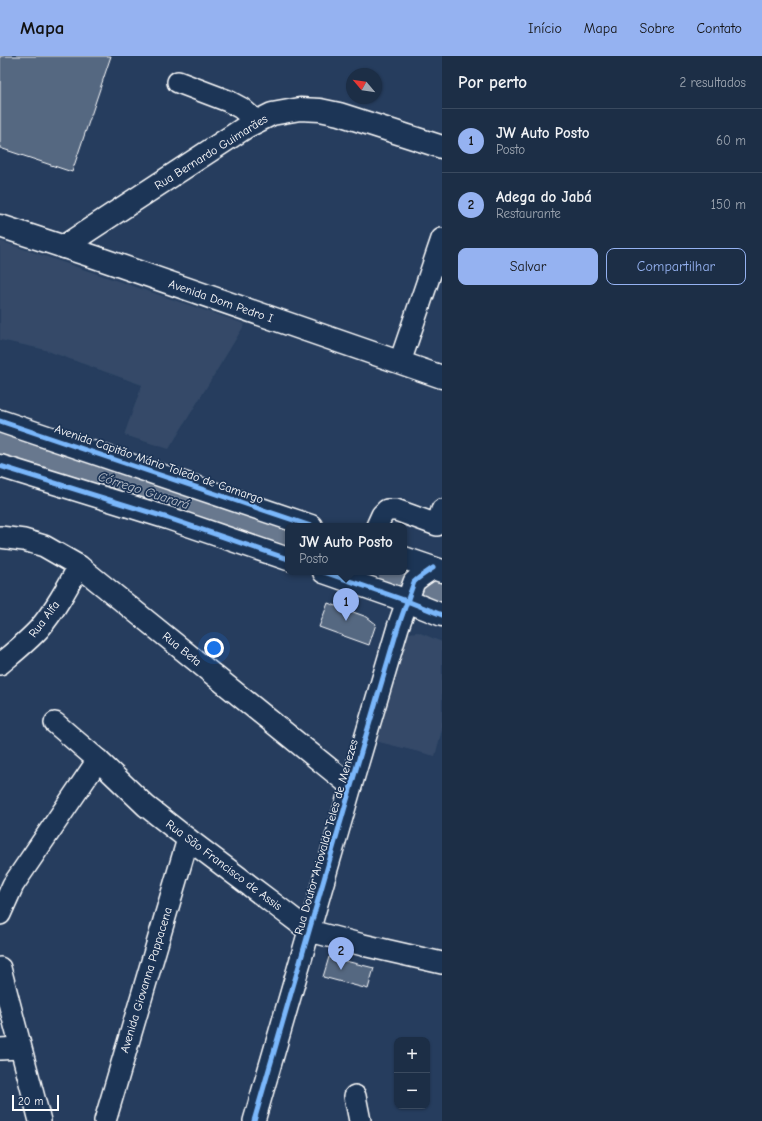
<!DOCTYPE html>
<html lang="pt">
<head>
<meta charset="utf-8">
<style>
  :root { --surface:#1c2e46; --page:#293a51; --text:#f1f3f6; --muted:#a0a8b3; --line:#3a4a5f; --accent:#95b2f1 }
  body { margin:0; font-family:"Comic Neue",sans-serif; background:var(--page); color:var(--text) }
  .controls { position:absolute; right:12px; bottom:12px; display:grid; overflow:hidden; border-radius:8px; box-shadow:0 1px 3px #0004 }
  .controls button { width:36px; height:36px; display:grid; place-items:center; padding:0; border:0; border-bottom:1px solid var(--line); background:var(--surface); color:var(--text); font:20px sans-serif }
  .compass { position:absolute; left:346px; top:12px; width:36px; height:36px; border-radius:50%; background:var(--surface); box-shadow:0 1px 3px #0004; rotate:299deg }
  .scale { position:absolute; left:12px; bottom:10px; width:47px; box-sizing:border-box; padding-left:4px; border:2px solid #fff; border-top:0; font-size:11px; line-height:14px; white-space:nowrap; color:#fff; -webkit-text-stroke:3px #1d3557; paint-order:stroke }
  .you { position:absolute; left:214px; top:592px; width:14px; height:14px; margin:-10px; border:3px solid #fff; border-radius:50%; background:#1a73e8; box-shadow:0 0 0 6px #1a73e833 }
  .badge { display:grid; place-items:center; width:26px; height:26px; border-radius:50%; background:var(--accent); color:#111; font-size:13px; font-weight:700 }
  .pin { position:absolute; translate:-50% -33px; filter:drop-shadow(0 1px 2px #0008) }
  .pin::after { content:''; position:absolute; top:21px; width:14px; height:12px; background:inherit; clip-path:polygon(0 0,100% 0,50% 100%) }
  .popup { position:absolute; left:285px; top:467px; width:122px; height:52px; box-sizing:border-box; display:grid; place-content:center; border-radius:8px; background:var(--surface); filter:drop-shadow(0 1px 3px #0005); font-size:13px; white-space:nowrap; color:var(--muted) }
  .popup b { font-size:15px; color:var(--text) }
  .popup::after { content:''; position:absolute; left:50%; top:100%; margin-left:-8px; border:8px solid transparent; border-top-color:var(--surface) }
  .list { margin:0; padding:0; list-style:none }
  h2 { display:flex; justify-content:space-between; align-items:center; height:52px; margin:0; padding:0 16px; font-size:17px }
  h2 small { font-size:13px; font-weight:400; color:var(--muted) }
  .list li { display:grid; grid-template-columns:26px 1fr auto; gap:12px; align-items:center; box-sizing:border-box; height:64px; padding:0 16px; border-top:1px solid var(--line) }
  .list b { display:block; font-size:15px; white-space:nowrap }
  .list p { margin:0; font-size:13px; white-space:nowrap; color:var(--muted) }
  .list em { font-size:13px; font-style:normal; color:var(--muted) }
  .actions { display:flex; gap:8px; padding:12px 16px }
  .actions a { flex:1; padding:9px 0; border:1px solid var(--accent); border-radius:8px; text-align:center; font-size:14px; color:var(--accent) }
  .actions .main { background:var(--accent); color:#111 }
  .map { position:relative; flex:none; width:442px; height:1065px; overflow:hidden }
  header { display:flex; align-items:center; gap:24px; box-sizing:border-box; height:56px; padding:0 20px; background:var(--accent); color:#111 }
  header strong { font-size:19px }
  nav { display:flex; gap:22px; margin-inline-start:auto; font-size:14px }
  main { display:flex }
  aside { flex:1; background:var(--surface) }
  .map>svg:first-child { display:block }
</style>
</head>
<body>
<header>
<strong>Mapa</strong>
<nav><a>Início</a><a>Mapa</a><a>Sobre</a><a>Contato</a></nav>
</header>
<main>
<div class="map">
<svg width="442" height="1065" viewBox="0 0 442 1065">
  <rect width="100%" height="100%" fill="#263d5e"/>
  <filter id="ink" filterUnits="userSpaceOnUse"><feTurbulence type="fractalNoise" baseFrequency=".025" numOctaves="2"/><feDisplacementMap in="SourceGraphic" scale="8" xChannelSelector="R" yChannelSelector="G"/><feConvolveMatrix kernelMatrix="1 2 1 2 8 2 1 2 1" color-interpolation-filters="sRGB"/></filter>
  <g filter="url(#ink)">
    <g fill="#344a68">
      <polygon points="0,185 245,268 169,393 124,379 142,329 42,293 0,284"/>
      <polygon points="418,576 442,586 442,674 435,700 375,685 408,577"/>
    </g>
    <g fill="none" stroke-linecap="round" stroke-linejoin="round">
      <g stroke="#67788e" stroke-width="28">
        <polyline points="0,387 121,425 288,481"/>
        <polyline points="392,516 442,535"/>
      </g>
    </g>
    <g fill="#556781" stroke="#fff">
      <polygon points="0,0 111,0 72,116 0,92"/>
      <polygon points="328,547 367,561 376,568 369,589 319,571"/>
      <polygon points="329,901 374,912 368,933 323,921"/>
    </g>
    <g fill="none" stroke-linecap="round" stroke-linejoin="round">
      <defs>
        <g id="minor">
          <polyline points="178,26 228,45 241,52 256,65"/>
          <polyline points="400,306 442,183"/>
          <polyline points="377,470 382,459 387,454 396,454 437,469 442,454"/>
          <polyline points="0,481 24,484 44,490 79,510 351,730"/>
          <path d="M0 608C13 597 27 586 39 573 55 554 67 532 79 510"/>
          <polyline points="55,667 98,704 146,750 188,783 282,854 299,867 310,875 363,889 442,907"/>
          <polyline points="0,858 13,829 98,704"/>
          <polyline points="0,912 40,1065"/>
          <polyline points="0,993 20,992"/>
          <polyline points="355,1040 360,1065"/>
          <polyline points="105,1065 188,783"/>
          <path d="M254 1065 351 730 398 571 414 526C419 521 426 517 433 512"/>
        </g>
        <g id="major">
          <polyline points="0,170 95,201 442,321"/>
          <polyline points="63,191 246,71 272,58 300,53 320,54 339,58 442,91"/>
          <polyline points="0,365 311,470"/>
          <polyline points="0,410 168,462 288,503"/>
          <polyline points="404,502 442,515"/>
          <polyline points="324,516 407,545 442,559"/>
        </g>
      </defs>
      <use href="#minor" stroke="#fff" stroke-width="24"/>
      <use href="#major" stroke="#fff" stroke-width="25"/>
      <use href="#minor" stroke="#1d3557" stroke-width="21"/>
      <use href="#major" stroke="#1d3557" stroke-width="22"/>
      <defs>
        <g id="cycleway">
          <polyline points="0,365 311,470"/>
          <polyline points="0,410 168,462 288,503"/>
          <polyline points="324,516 407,545 442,559"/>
          <path d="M254 1065 351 730 398 571 414 526C419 521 426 517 433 512"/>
        </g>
      </defs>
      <use href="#cycleway" stroke="#1d3557" stroke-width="8"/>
      <use href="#cycleway" stroke="#7ab7fb" stroke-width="5"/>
    </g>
  </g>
  <g text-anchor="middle" stroke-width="3.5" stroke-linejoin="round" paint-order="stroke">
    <g font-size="12" fill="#fff" stroke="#1d3557">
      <text transform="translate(211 96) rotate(-32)" y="4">Rua Bernardo Guimarães</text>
      <text transform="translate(221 245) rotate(19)" y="4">Avenida Dom Pedro I</text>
      <text transform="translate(159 408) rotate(19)" y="4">Avenida Capitão Mário Toledo de Camargo</text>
      <text transform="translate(44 563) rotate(-53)" y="4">Rua Alfa</text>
      <text transform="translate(182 593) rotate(39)" y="4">Rua Beta</text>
      <text transform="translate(326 781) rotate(-74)" y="4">Rua Doutor Ariovaldo Teles de Menezes</text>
      <text transform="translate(224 809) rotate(37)" y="4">Rua São Francisco de Assis</text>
      <text transform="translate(146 924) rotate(-73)" y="4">Avenida Giovanna Pappacena</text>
    </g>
    <g font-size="13" font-style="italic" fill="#bbc2cc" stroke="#1d3557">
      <text transform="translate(144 434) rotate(18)" y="5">Córrego Guarará</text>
    </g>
  </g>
</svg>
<div class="controls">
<button>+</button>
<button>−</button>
</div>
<svg class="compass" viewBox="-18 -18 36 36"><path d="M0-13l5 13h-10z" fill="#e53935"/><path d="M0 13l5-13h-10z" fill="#a0a8b3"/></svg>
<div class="scale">20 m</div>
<div class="you"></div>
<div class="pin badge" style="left:346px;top:565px">1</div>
<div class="popup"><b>JW Auto Posto</b>Posto</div>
<div class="pin badge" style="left:341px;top:914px">2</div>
</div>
<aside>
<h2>Por perto<small>2 resultados</small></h2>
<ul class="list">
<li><span class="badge">1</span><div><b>JW Auto Posto</b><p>Posto</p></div><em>60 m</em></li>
<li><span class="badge">2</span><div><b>Adega do Jabá</b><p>Restaurante</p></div><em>150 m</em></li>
</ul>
<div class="actions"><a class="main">Salvar</a><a>Compartilhar</a></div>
</aside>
</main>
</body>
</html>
